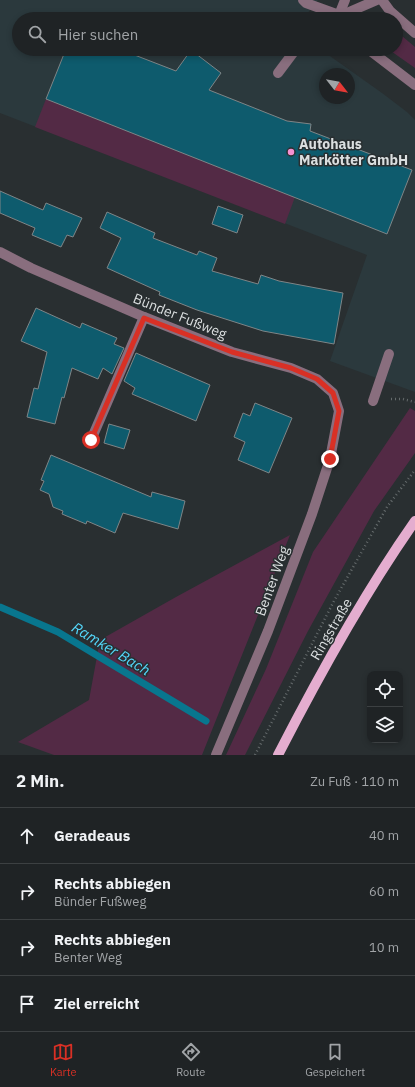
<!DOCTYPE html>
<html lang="de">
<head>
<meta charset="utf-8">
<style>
  :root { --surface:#1f2325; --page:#272b2d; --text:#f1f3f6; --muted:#a1a4a7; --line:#3c4042; --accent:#d93025 }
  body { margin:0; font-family:"IBM Plex Sans",sans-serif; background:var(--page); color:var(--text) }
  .controls { position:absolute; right:12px; bottom:12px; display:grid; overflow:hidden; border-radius:8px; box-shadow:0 2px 6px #0003 }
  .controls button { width:36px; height:36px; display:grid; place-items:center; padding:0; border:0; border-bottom:1px solid var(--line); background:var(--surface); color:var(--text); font:20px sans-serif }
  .compass { position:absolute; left:319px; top:68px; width:36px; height:36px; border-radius:50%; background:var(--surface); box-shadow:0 2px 6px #0003; rotate:121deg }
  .stop { position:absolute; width:12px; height:12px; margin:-9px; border:3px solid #d93025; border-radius:50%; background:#fff }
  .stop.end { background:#d93025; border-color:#fff; box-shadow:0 1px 4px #0008 }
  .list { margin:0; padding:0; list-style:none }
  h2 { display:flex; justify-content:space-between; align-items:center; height:52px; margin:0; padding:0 16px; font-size:17px }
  h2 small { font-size:13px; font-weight:400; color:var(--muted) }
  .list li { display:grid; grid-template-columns:26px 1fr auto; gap:12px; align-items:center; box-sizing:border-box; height:56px; padding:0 16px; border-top:1px solid var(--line) }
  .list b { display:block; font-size:15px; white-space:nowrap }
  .list p { margin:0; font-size:13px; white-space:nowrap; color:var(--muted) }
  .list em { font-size:13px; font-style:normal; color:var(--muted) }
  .icon { flex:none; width:22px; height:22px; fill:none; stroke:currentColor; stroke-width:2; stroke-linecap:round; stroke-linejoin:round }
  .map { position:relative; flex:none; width:415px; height:755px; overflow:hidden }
  .search { position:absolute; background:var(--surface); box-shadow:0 2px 6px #0003; left:12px; right:12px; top:12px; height:44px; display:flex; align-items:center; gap:10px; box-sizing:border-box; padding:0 14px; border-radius:22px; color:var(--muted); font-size:15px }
  .sheet { height:276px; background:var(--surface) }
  nav { display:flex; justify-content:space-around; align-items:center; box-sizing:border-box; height:56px; border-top:1px solid var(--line); background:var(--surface); font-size:11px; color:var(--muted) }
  nav a { display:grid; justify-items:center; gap:2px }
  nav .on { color:var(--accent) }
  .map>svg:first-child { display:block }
</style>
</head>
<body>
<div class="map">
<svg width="415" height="755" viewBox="0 0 415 755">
  <rect width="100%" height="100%" fill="#292f31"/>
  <path fill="#2b393d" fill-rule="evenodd" d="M0 0H318L303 19H19V49H320L382 93 407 112 415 120V392L330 361 367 255 0 113ZM325 74H349V98H325Z"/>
  <g fill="#532a45">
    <polygon points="396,31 415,47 415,68 388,49 396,49"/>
    <polygon points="46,99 295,197 285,224 35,127"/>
    <polygon points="410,408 415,411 415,453 374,511 308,631 245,755 226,755 266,669 313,552"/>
    <polygon points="290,535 202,755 54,755 18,742 89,700 100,640 176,597"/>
  </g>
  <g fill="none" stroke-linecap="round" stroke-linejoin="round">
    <polyline stroke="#08768e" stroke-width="7" points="0,607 58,632 206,721"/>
  </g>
  <g fill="#0e5b6d" stroke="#7e8587">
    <polygon points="66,49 119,49 176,71 191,50 221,73 209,90 287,121 311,124 310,131 412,170 387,234 46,99"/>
    <polygon points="0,191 43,210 46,203 82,218 73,237 67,235 61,247 32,235 35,228 0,213"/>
    <polygon points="218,206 243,215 237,233 212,224"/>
    <polygon points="107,212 155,233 153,238 197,255 199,251 217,258 212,271 258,284 261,275 279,281 343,293 334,344 263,331 197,310 159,295 160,292 107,268 121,238 100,228"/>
    <polygon points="36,308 80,328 82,323 117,338 114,344 124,348 112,374 103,368 98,379 72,368 64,398 62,397 55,424 27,417 34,388 38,389 47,352 21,341"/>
    <polygon points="136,353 210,385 196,421 132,394 135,388 124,381"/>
    <polygon points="255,403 292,418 269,473 238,460 245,442 234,437 243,413 250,416"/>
    <polygon points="109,424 130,430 124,449 104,443"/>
    <polygon points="51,455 151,497 152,492 185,501 178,529 123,513 115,533 87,521 86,524 62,514 63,511 53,507 49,494 40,490 44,481 41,480"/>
  </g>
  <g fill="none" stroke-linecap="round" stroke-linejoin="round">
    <g stroke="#656b6c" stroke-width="2.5" stroke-dasharray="1 3" stroke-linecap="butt">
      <polyline points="391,399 403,399 415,402"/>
      <polyline points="255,755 334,601 387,507 415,470"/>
    </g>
    <g stroke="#896e7e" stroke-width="10">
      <polyline points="303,0 306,3 339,15"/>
      <polyline points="382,0 390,11 415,33"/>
      <polyline points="341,18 339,15 345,0"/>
      <polyline points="333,19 377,0"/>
      <polyline points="368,49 415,85"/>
      <polyline points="278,73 296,49"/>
      <polyline points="0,252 31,268 144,317 232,352 291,368 317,379 333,393 339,411 330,459 312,514 268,631 216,755"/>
      <polyline points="373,401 389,354"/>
      <polyline points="91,440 144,317"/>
    </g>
    <path stroke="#e4adcf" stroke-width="10" d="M278 755C319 675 363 595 415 521"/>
  </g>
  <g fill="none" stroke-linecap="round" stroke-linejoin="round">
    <polyline stroke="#d93025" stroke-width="5" points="91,440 144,318 232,352 291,368 317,379 333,393 339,411 330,459"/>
  </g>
  <circle fill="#f591d2" stroke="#292f31" stroke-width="1.5" cx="291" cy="152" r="4"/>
  <g text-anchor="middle" stroke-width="3" stroke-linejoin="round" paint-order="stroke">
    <g font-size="14" font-weight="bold" fill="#dbdfe0" stroke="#292f31" text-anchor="start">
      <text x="299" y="149">Autohaus<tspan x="299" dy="16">Markötter GmbH</tspan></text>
    </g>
    <g font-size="14" fill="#dbdfe0" stroke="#292f31">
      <text transform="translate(180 316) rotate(22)" y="5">Bünder Fußweg</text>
      <text transform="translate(272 581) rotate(-70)" y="5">Benter Weg</text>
      <text transform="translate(331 629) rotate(-60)" y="5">Ringstraße</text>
    </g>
    <g font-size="15" font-style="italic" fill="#54d7fa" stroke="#292f31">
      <text transform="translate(111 649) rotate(31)" y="5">Ramker Bach</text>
    </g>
  </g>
</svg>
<div class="controls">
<button><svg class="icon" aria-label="locate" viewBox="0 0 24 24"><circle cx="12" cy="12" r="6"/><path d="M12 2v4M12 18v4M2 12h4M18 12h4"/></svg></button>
<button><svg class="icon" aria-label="layers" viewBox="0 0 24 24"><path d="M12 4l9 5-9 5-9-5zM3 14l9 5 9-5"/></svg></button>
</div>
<svg class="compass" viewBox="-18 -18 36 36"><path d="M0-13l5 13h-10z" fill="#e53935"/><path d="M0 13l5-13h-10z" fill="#a1a4a7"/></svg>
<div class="stop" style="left:91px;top:440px"></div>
<div class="stop end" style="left:330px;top:459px"></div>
<div class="search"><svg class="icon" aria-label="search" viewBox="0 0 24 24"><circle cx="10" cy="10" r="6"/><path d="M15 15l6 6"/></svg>Hier suchen</div>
</div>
<section class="sheet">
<h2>2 Min.<small>Zu Fuß · 110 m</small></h2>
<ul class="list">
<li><svg class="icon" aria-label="ahead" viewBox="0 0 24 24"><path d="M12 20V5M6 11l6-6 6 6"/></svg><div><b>Geradeaus</b></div><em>40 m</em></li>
<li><svg class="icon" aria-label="right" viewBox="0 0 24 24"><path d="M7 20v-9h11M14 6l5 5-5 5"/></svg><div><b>Rechts abbiegen</b><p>Bünder Fußweg</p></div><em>60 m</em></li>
<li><svg class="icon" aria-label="right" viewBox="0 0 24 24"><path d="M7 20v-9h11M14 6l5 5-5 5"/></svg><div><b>Rechts abbiegen</b><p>Benter Weg</p></div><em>10 m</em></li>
<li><svg class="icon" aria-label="arrive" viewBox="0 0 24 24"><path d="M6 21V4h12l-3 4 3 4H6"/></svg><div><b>Ziel erreicht</b></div></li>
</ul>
</section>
<nav>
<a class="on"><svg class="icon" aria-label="map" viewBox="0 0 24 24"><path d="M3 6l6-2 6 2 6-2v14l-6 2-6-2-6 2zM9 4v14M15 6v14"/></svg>Karte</a>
<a><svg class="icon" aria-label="directions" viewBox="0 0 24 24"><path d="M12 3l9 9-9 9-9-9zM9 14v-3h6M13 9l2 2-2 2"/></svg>Route</a>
<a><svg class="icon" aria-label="saved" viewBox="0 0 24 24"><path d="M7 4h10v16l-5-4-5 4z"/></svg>Gespeichert</a>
</nav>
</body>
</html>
